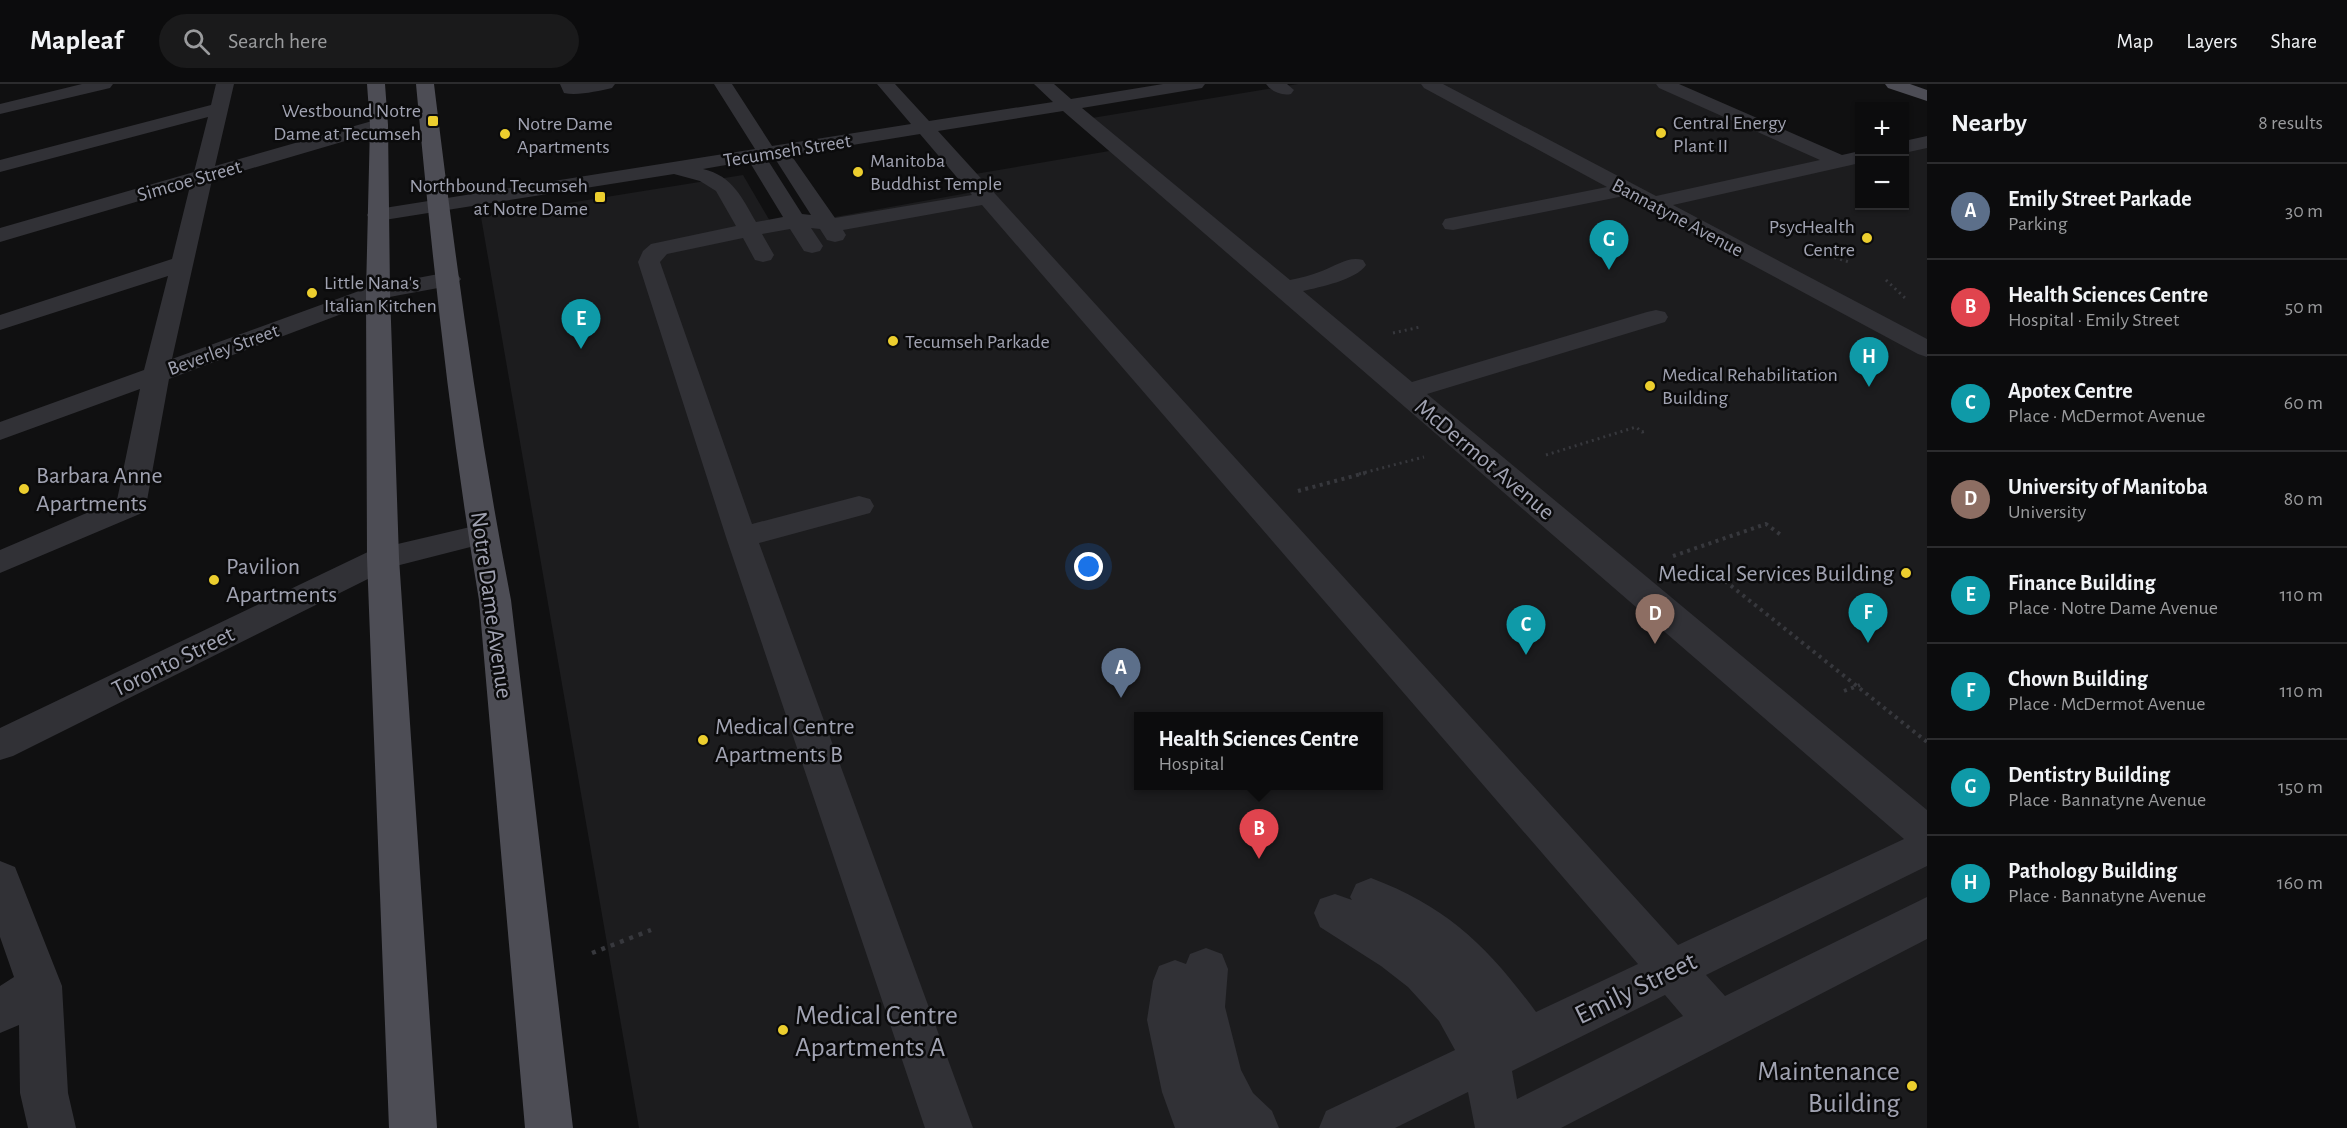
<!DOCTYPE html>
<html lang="en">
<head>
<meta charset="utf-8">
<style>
  :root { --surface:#0c0c0d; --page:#1a1a1b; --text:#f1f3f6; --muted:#9a9b9d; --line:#2c2c2e; --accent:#0b8043 }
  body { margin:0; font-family:"Alegreya Sans",sans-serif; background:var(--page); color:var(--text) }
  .controls { position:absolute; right:18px; top:18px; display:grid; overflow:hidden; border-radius:0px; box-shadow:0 2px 4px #0004 }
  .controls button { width:54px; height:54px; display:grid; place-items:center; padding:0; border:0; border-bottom:2px solid var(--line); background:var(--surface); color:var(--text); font:30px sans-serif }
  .you { position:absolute; left:1089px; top:483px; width:21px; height:21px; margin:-15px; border:4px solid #fff; border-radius:50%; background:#1a73e8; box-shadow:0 0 0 9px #1a73e833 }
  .badge { display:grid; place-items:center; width:39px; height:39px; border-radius:50%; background:var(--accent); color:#fff; font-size:20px; font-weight:700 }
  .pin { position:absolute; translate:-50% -50px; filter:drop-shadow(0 2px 3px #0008) }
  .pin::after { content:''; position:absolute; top:32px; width:21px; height:18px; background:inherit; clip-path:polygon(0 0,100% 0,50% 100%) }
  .popup { position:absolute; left:1134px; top:628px; width:249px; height:78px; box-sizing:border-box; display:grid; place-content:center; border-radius:0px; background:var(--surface); filter:drop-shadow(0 2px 4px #0005); font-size:20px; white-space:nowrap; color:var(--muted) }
  .popup b { font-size:22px; color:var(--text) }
  .popup::after { content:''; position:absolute; left:50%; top:100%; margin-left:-12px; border:12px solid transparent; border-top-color:var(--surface) }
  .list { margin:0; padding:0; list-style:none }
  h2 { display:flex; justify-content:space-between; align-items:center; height:78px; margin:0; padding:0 24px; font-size:26px }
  h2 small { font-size:20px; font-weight:400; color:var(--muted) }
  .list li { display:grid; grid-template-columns:39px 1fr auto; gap:18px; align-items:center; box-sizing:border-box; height:96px; padding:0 24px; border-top:2px solid var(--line) }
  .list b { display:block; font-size:22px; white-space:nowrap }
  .list p { margin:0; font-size:20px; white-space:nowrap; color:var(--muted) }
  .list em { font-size:20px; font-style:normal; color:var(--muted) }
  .icon { flex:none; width:33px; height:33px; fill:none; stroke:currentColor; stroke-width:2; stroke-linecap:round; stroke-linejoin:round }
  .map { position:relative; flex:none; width:1927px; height:1044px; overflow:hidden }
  header { display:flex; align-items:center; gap:36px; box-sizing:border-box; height:84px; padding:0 30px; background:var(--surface); border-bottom:2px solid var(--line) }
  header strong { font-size:28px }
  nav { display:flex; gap:33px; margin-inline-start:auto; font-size:21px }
  .search { width:420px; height:54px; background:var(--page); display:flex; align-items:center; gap:15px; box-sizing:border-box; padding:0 21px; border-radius:33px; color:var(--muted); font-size:22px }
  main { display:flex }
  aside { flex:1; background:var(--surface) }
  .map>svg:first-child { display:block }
</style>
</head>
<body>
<header>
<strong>Mapleaf</strong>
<div class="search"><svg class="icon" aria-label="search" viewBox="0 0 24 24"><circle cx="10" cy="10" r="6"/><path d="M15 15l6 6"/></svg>Search here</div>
<nav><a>Map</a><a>Layers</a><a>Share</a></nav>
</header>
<main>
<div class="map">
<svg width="1927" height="1044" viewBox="0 0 1927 1044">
  <rect width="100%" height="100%" fill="#101011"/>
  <path fill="#1c1c1e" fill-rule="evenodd" d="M1298 0H1663L1838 79 1859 75 1860 122H1904L1905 64 1927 59V1044H639L481 133 743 91 774 144 990 105 975 90 1121 65 1086 35ZM1139 632H1379V702H1139Z"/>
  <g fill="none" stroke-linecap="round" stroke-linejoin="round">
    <g stroke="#37383d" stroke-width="3" stroke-dasharray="2 4" stroke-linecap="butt">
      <polyline points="1823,170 1849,178"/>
      <polyline points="1886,196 1905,214"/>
      <polyline points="1393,249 1420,243"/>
      <polyline points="1546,371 1636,343 1642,348 1646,347"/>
      <polyline points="1359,390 1424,373"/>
    </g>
    <g stroke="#37383d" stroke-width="4" stroke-dasharray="3 4.5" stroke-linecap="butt">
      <polyline points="1298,407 1365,389"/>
      <polyline points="1673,472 1766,440 1781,451"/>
      <polyline points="1725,497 1927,658"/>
      <polyline points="1844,607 1860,601"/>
    </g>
    <polyline stroke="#37383d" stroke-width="4.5" stroke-dasharray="4 6" stroke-linecap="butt" points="592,869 651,846"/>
    <g fill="#313136" fill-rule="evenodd">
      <polygon points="82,0 113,0 110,4 0,30 0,20"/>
      <polygon points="216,0 234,0 215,82 379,35 386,37 388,41 386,45 212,96 172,275 370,203 449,188 457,190 461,195 457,200 449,202 384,214 169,295 146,422 142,429 0,489 0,466 117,416 140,305 0,356 0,338 144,286 168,192 0,246 0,231 172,175 190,102 0,158 0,144 194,88 208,33 0,88 0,76 211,21"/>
      <path d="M560 0H615L612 4C598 7 578 12 564 9Z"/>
      <path d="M714 0H732L772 62 911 40 877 0H895L929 37 1053 18 1034 0H1054L1071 15 1163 0H1205L1202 4 1082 24 1290 196C1301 194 1312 191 1322 187 1336 182 1348 172 1363 176L1366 181C1356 196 1320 203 1303 207L1412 298 1647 228 1656 226 1665 228 1668 233 1665 238 1427 310 1927 726V782L1706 891 1725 912 1927 813V855L1561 1044H1475L1468 1008 1395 1044H1319L1326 1027 1455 966 1439 937 1408 903 1381 882 1320 843 1314 829 1320 815 1335 810 1352 816 1350 813 1356 800 1371 794C1448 823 1488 863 1536 928L1638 880 982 121 843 146 846 151 843 156 835 158 827 156 820 145 811 144 823 162 820 167 812 169 804 167 790 145 762 150 774 171 771 176 763 178 755 176 743 154 667 170 660 178 752 440 859 412 870 415 874 422 870 429 759 459 973 1044H925L726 453 638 178 643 167 651 160 736 142 716 107 700 97 674 90 378 137 370 136 367 131 370 126 378 125 755 65ZM1063 27 1904 755 1678 861 938 47ZM920 50 972 111 835 134 791 71ZM774 73 811 131 802 130 767 75ZM749 77 783 133 756 138C742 114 733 92 703 85ZM1665 911 1683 932 1517 1015 1512 987Z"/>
      <path d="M1266 0H1287L1294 6 1291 10C1282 12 1272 8 1266 0Z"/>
      <polygon points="1421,0 1443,0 1656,112 1820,76 1659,4 1656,0 1679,0 1842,71 1860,67 1860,79 1673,121 1927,255 1927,273 1918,270 1624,112 1453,146 1445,145 1442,140 1445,135 1607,103 1424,4"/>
      <polygon points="1927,52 1927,64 1904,69 1904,57"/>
      <polygon points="483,440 494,443 498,450 494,457 392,483 13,672 0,676 0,644 372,466"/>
      <polygon points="0,777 15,783 62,902 68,1009 76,1044 28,1044 20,1009 19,941 0,949 0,902 14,893 0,853"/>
      <polygon points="1206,864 1222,870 1228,885 1225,923 1241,986 1253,1009 1272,1027 1279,1044 1175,1044 1162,1008 1147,936 1153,897 1159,882 1175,876 1186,880 1190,870"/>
    </g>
    <g fill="#4d4d55" fill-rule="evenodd">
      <polygon points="367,0 385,0 388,41 390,208 399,474 437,1044 389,1044 367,474 366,208 370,41"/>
      <path d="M416 0H434C455 172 478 346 511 516L573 1044H525L479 516C450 345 432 172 416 0Z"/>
      <polygon points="1885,0 1910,0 1927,6 1927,17 1888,4"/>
    </g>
  </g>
  <g fill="#ecce2e" stroke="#0b0b0c" stroke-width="2">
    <rect x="427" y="31" width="12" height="12" rx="3"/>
    <circle cx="1661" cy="49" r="6"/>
    <circle cx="505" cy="50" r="6"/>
    <circle cx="858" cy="88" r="6"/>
    <rect x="594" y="107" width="12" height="12" rx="3"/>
    <circle cx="1867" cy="154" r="6"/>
    <circle cx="312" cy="209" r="6"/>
    <circle cx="893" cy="257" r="6"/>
    <circle cx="1650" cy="302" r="6"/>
    <circle cx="24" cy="405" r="6"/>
    <circle cx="1906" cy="489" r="6"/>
    <circle cx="214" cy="496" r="6"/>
    <circle cx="703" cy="656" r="6"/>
    <circle cx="783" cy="946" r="6"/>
    <circle cx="1912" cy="1002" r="6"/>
  </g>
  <g text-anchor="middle" stroke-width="5" stroke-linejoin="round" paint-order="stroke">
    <g font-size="20" fill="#a1a3b2" stroke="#0b0b0c" text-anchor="start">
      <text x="421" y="33" text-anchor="end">Westbound Notre<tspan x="421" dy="23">Dame at Tecumseh</tspan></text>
      <text x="1673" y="45">Central Energy<tspan x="1673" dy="23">Plant II</tspan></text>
      <text x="517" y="46">Notre Dame<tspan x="517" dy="23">Apartments</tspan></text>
      <text x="870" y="83">Manitoba<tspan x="870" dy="23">Buddhist Temple</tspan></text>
      <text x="588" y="108" text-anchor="end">Northbound Tecumseh<tspan x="588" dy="23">at Notre Dame</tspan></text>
      <text x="1855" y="149" text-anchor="end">PsycHealth<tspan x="1855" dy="23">Centre</tspan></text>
      <text x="324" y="205">Little Nana's<tspan x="324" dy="23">Italian Kitchen</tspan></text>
      <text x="905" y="264">Tecumseh Parkade</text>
      <text x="1662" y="297">Medical Rehabilitation<tspan x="1662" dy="23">Building</tspan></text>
    </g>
    <g font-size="20" fill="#a1a3b2" stroke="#0b0b0c">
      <text transform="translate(787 66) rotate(-9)" y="7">Tecumseh Street</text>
      <text transform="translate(189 96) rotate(-16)" y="7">Simcoe Street</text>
      <text transform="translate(1678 133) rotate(28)" y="7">Bannatyne Avenue</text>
      <text transform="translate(223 265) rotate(-20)" y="7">Beverley Street</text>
    </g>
    <g font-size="24" fill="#a1a3b2" stroke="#0b0b0c">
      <text transform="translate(1485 375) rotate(40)" y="8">McDermot Avenue</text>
      <text transform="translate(492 521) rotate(82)" y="8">Notre Dame Avenue</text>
      <text transform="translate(173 577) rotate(-26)" y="8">Toronto Street</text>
    </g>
    <g font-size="24" fill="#a1a3b2" stroke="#0b0b0c" text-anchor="start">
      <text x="36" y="399">Barbara Anne<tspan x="36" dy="28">Apartments</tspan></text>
      <text x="226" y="490">Pavilion<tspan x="226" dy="28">Apartments</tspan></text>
      <text x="1894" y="497" text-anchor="end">Medical Services Building</text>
      <text x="715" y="650">Medical Centre<tspan x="715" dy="28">Apartments B</tspan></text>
    </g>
    <g font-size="28" fill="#a1a3b2" stroke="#0b0b0c">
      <text transform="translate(1635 903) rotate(-26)" y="10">Emily Street</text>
    </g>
    <g font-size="28" fill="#a1a3b2" stroke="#0b0b0c" text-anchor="start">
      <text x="795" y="940">Medical Centre<tspan x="795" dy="32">Apartments A</tspan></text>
      <text x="1900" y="996" text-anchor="end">Maintenance<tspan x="1900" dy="32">Building</tspan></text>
    </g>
  </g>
</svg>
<div class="controls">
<button>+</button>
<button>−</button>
</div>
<div class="you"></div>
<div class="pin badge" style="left:1121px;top:614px;background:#5c6f8a">A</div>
<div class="pin badge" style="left:1259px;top:775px;background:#e0444e">B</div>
<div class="popup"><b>Health Sciences Centre</b>Hospital</div>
<div class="pin badge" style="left:1526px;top:571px;background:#0f9aa8">C</div>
<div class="pin badge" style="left:1655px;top:560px;background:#8d6e63">D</div>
<div class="pin badge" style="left:581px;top:265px;background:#0f9aa8">E</div>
<div class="pin badge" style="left:1868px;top:559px;background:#0f9aa8">F</div>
<div class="pin badge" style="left:1609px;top:186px;background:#0f9aa8">G</div>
<div class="pin badge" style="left:1869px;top:303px;background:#0f9aa8">H</div>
</div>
<aside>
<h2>Nearby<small>8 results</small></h2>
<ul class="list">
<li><span class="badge" style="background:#5c6f8a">A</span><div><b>Emily Street Parkade</b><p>Parking</p></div><em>30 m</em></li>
<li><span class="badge" style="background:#e0444e">B</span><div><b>Health Sciences Centre</b><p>Hospital · Emily Street</p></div><em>50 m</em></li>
<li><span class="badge" style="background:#0f9aa8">C</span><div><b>Apotex Centre</b><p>Place · McDermot Avenue</p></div><em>60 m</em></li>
<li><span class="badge" style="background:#8d6e63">D</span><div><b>University of Manitoba</b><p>University</p></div><em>80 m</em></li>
<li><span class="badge" style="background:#0f9aa8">E</span><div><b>Finance Building</b><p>Place · Notre Dame Avenue</p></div><em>110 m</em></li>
<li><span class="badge" style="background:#0f9aa8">F</span><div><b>Chown Building</b><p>Place · McDermot Avenue</p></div><em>110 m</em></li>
<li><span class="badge" style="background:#0f9aa8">G</span><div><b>Dentistry Building</b><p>Place · Bannatyne Avenue</p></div><em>150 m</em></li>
<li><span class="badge" style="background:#0f9aa8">H</span><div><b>Pathology Building</b><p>Place · Bannatyne Avenue</p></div><em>160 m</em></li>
</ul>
</aside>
</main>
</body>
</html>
